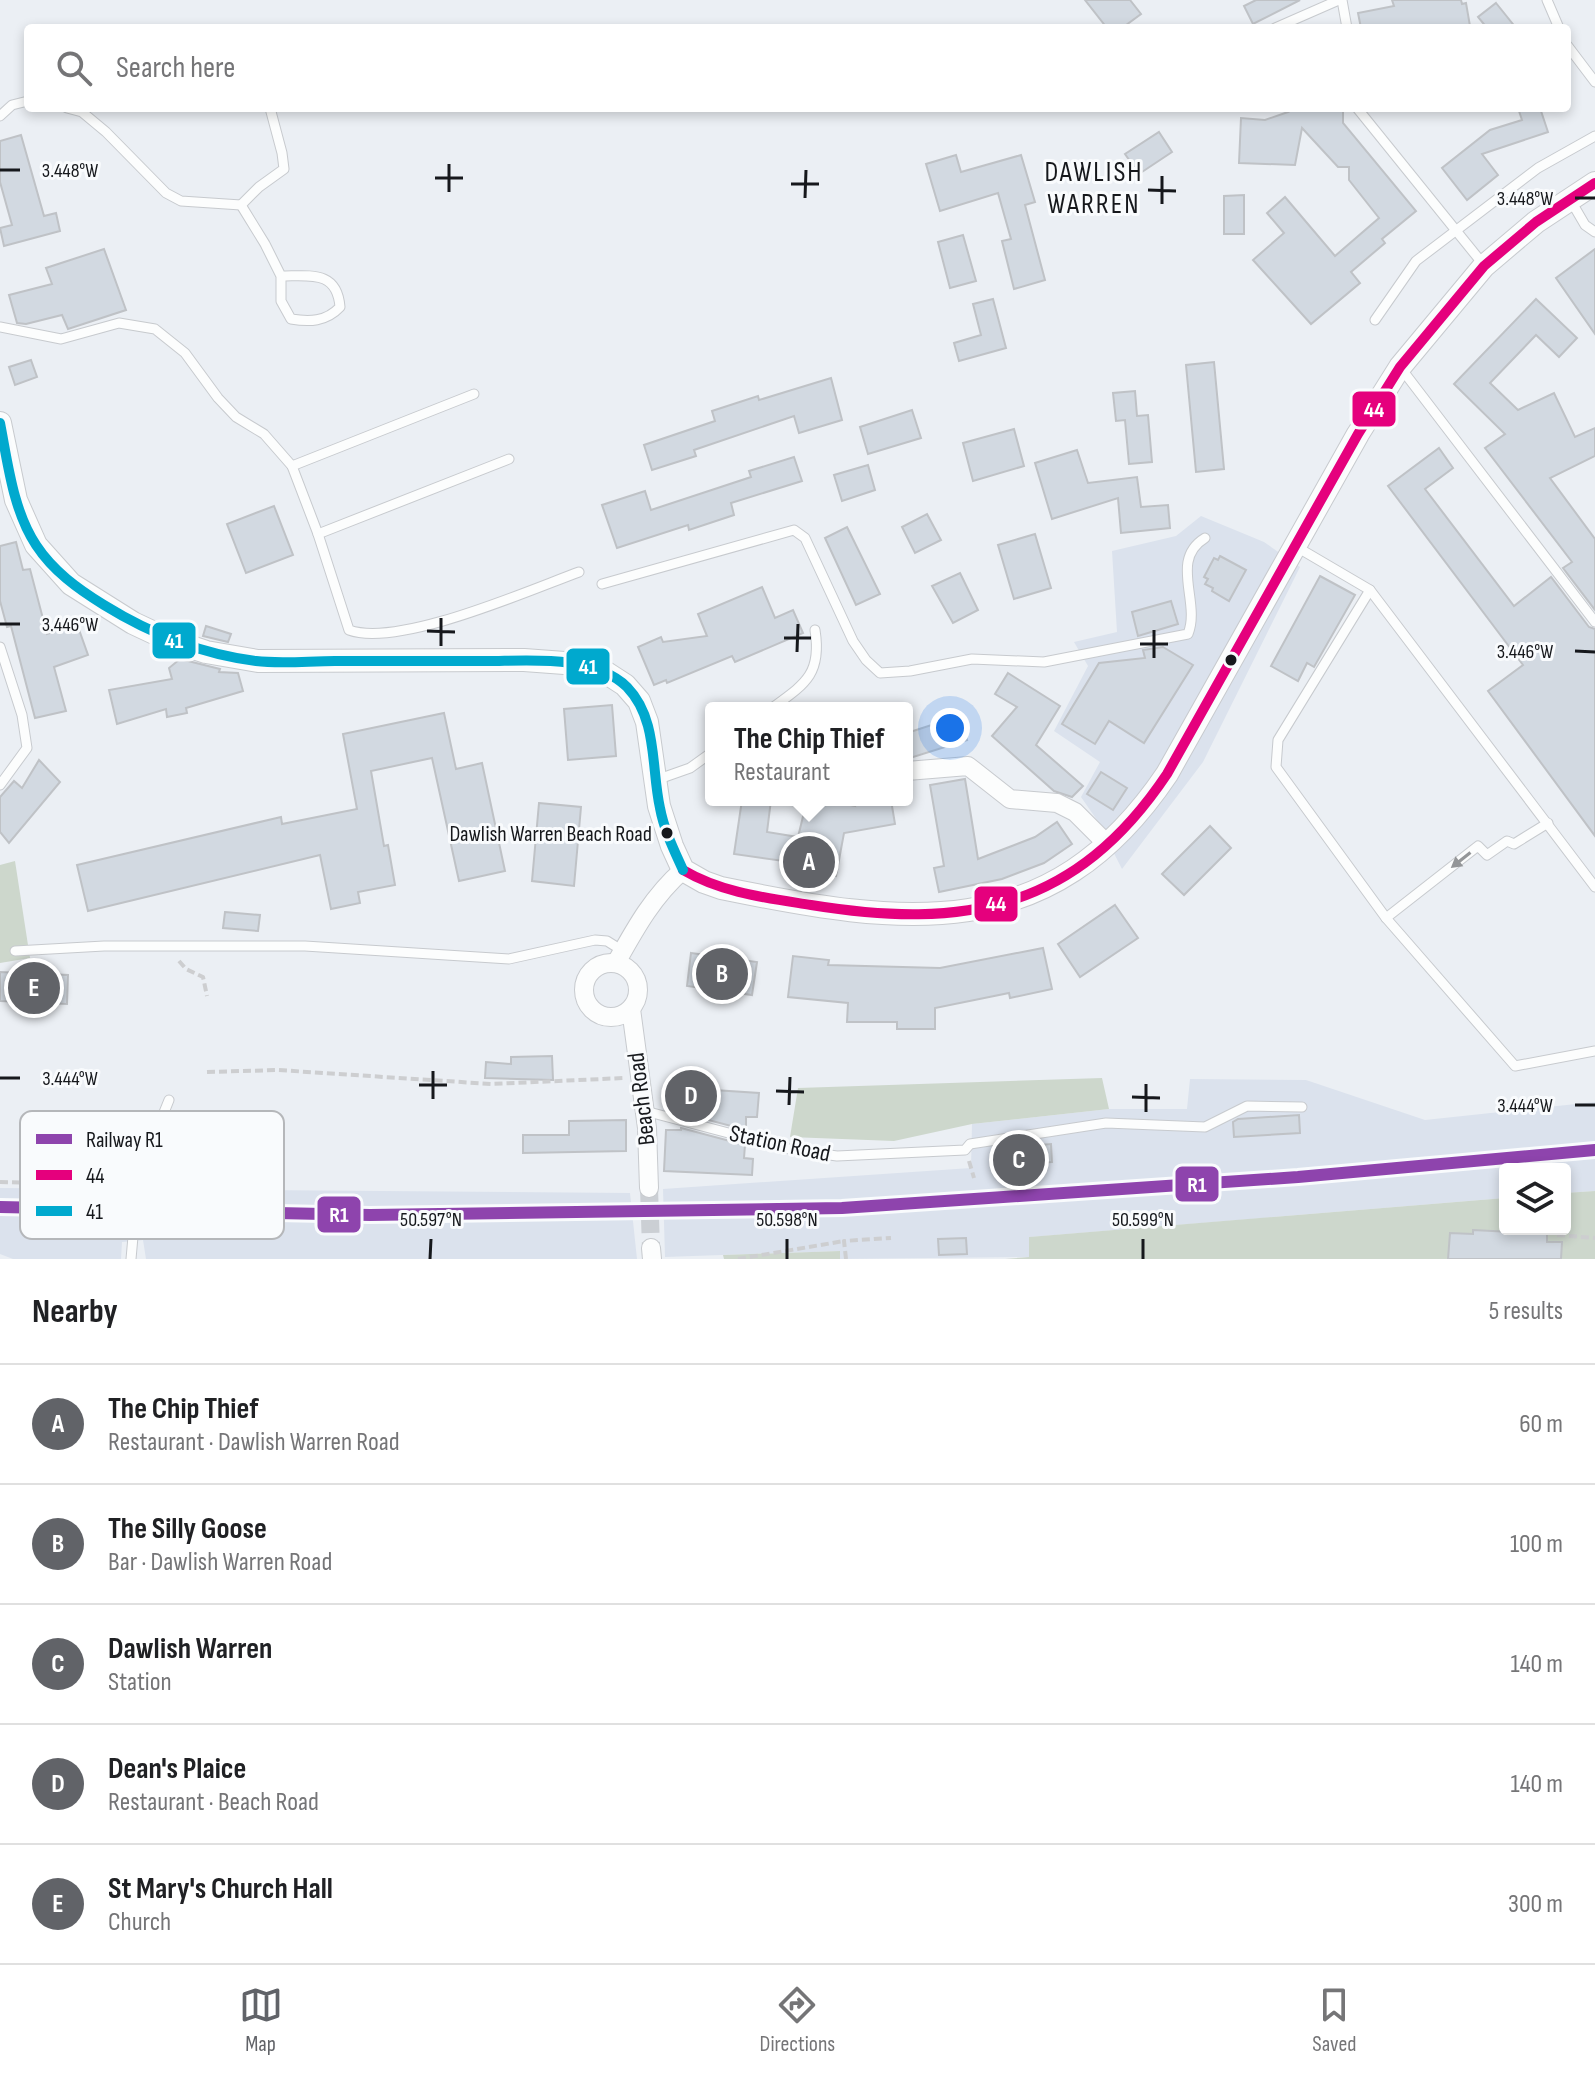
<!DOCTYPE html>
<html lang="en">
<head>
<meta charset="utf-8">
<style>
  :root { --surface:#fff; --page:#f6f6f6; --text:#202124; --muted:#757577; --line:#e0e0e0; --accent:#616368 }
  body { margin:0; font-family:"Sofia Sans Condensed",sans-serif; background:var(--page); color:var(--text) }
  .controls { position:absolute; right:24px; bottom:24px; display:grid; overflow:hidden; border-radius:8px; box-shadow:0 4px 12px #0003 }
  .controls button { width:72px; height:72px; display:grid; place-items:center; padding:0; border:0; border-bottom:2px solid var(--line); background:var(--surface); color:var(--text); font:40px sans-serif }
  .you { position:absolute; left:950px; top:728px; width:28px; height:28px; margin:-20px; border:6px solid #fff; border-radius:50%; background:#1a73e8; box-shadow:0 0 0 12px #1a73e833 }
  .badge { display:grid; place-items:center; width:52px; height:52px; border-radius:50%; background:var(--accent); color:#fff; font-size:26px; font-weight:700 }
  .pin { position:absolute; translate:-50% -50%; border:4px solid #fff; box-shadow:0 2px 8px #0006 }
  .popup { position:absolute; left:705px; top:702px; width:208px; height:104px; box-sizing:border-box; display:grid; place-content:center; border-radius:8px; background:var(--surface); filter:drop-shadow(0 2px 6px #0005); font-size:26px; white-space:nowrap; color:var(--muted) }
  .popup b { font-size:30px; color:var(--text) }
  .popup::after { content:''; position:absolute; left:50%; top:100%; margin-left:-16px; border:16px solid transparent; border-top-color:var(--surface) }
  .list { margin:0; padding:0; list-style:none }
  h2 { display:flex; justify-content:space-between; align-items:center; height:104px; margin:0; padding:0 32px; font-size:34px }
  h2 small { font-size:26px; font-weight:400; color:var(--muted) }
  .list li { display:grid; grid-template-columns:52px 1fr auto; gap:24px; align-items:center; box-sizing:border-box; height:120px; padding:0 32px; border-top:2px solid var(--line) }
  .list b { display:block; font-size:30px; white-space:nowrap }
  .list p { margin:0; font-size:26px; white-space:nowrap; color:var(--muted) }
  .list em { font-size:26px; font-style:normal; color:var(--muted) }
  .icon { flex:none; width:44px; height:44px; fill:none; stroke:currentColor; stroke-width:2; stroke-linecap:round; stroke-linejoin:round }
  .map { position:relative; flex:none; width:1595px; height:1259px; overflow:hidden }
  .search { position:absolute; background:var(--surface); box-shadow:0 4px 12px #0003; left:24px; right:24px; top:24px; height:88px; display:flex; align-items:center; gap:20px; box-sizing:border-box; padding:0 28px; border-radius:8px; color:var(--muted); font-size:30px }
  .sheet { height:704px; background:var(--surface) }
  nav { display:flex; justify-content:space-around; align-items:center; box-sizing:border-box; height:112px; border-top:2px solid var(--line); background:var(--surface); font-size:22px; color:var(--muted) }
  nav a { display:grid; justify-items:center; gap:4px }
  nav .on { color:var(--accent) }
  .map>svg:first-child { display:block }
</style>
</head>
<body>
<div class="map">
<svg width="1595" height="1259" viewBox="0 0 1595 1259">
  <rect width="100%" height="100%" fill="#ebeff4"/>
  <g fill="#dbe2ed">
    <polygon points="1201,516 1264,542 1300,567 1203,762 1122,869 1097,820 1081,797 1100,762 1054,731 1088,666 1074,642 1117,632 1112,551 1176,536"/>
    <polygon points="1190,1079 1306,1080 1425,1120 1595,1102 1595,1191 1565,1193 1565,1169 1505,1169 1505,1198 1030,1237 1029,1257 840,1259 840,1251 665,1257 663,1189 971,1168 972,1124 1109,1109 1187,1109"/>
    <polygon points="0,1188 630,1193 637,1259 146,1259 143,1240 122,1242 121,1259 13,1259 0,1254"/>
  </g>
  <g fill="#cdd7cc">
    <polygon points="15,861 30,958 0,963 0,865"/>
    <polygon points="1102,1078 1109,1109 972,1124 894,1141 790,1137 798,1088"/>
    <polygon points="1595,1191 1595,1259 1005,1259 1029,1257 1029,1237 1505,1198 1505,1229 1565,1229 1565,1193"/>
    <polygon points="840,1251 840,1259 724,1259 723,1255"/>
  </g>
  <g fill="#d2d9e1" stroke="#bfc2c6" stroke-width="2">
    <polygon points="1085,0 1130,0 1141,14 1122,28 1107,28"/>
    <polygon points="1256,0 1300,0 1253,24 1244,6"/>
    <polygon points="1392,0 1461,0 1462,4 1466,3 1470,26 1361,28 1358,13 1394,6"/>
    <polygon points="1496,3 1516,28 1487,28 1478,17"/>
    <polygon points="1284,108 1343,108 1343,123 1416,211 1382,239 1385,243 1351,272 1360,283 1311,324 1253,260 1284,233 1267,213 1285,197 1335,256 1379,218 1349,180 1349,167 1338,167 1302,128 1295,165 1239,163 1241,118 1265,120 1288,112"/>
    <polygon points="1518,108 1540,108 1548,132 1482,154 1498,175 1467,200 1442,168 1490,130 1522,120"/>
    <polygon points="1159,132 1172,152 1139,174 1125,154"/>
    <polygon points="21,135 44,216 56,213 60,231 4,246 0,228 12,225 0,182 0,141"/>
    <polygon points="956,155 961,172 1021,155 1035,202 1025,205 1045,280 1014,289 1002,241 1011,239 998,193 940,211 926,164"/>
    <polygon points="1244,195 1244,234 1224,234 1224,196"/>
    <polygon points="963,235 976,281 950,288 938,242"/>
    <polygon points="104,249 126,310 68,329 62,315 26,324 17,323 9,295 52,284 46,268"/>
    <polygon points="1595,249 1595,334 1556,278"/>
    <polygon points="993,299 1006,348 959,361 954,343 981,335 973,304"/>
    <polygon points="1536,299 1577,338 1559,357 1536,335 1490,383 1518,410 1554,393 1575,437 1595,428 1595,456 1550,478 1595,539 1595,610 1563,568 1572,562 1485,448 1505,434 1454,384"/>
    <polygon points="31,360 37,377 15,385 9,367"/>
    <polygon points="1214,362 1224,469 1196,472 1186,365"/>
    <polygon points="831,378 842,420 799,433 794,416 694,450 696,456 652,470 644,445 715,421 712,411 758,396 759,400"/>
    <polygon points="1135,391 1137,416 1148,415 1152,462 1129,464 1125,420 1116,421 1113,393"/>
    <polygon points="912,410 921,438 868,454 860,427"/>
    <polygon points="1014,429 1024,466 973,481 963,443"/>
    <polygon points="1439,448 1453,468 1425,489 1514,606 1551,577 1589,627 1595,629 1595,836 1488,691 1523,665 1388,486"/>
    <polygon points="1077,450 1088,483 1137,477 1141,507 1168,505 1170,528 1121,533 1118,498 1052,519 1035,463"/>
    <polygon points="794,457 802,481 731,503 734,515 689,530 688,525 617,548 602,505 645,491 651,510 751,477 749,471"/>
    <polygon points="868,465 875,490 842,501 834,475"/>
    <polygon points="274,506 293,555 246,573 227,524"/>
    <polygon points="927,514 941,540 915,553 902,527"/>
    <polygon points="847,527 880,594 856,605 825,538"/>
    <polygon points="1035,534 1051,588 1014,599 998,545"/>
    <polygon points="16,542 23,570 30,569 47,634 77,624 88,655 54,667 66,711 35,718 11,626 7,627 0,601 0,546"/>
    <polygon points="1220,556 1246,570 1229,601 1212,591 1213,588 1205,584 1208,579 1204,577 1214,558 1218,560"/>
    <polygon points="960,573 978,610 953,623 932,586"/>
    <polygon points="1320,576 1355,595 1314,667 1307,663 1298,681 1271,666"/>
    <polygon points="762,587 775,618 793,610 803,633 735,662 732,656 667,683 666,680 654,685 638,647 661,637 663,642 707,636 698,614"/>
    <polygon points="1171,601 1178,624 1138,636 1132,612"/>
    <polygon points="206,626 231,634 228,642 203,636"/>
    <polygon points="1163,647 1193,665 1144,743 1109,721 1095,744 1062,724 1099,663 1145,658 1143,650"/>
    <polygon points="180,659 220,669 219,672 238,673 243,691 186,708 187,713 167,717 166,709 117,724 109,690 172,679 169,668"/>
    <polygon points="1008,673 1060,706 1036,745 1083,786 1072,797 1054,791 992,736 1017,707 995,694"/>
    <polygon points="612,705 616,756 568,760 564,709"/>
    <polygon points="444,713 456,769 482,763 505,871 459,881 432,758 371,771 384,846 388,845 395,885 358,892 360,903 331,909 320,855 88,911 77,865 281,817 282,824 357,809 343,734"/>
    <polygon points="959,716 967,740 907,759 907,733"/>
    <polygon points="39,760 60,782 9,843 0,832 0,797 14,781 22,788"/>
    <polygon points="1101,772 1127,788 1113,810 1087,794"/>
    <polygon points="965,779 978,859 1035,837 1057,822 1072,844 1044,863 1002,879 939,892 934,868 944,866 930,785"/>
    <polygon points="742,800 771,800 767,832 798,837 807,800 821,800 822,804 836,802 855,806 854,800 891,800 895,824 844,833 836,876 784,866 784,861 734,854"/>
    <polygon points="539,803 581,807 574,886 532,881"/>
    <polygon points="1210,826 1231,848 1184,895 1162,874"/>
    <polygon points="1115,905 1138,938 1080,977 1058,944"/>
    <polygon points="225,912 260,915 258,931 223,928"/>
    <polygon points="1043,948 1052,989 1010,998 1009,993 935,1008 935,1029 897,1029 897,1022 847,1022 848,1003 788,997 793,956 829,960 828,965 940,968"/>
    <polygon points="691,953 757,962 752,995 687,986"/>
    <polygon points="0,972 68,975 67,1004 0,1001"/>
    <polygon points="552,1056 553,1080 485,1078 486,1062 511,1064 511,1057"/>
    <polygon points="683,1088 759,1093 757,1117 746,1117 746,1130 682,1113"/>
    <polygon points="1299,1115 1300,1133 1234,1137 1233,1122 1238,1119"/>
    <polygon points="626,1120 626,1151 523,1153 523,1135 569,1135 569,1121"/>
    <polygon points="681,1128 745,1145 744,1158 753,1159 752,1175 664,1171 666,1130 681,1130"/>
    <polygon points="1051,1144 1052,1162 1001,1165 1000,1148"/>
    <polygon points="1473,1230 1547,1234 1547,1242 1562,1242 1561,1259 1448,1259 1450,1233 1473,1234"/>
    <polygon points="966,1238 967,1254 939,1255 938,1239"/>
  </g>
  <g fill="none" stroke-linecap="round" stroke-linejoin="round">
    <polyline stroke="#cbcfd4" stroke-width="18" stroke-dasharray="18 9" stroke-linecap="butt" points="649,1188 651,1248"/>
    <defs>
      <g id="service">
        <polyline points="1342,0 1347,28"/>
        <polyline points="1547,0 1559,28"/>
        <polyline points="1275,28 1339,0"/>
        <polyline points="1567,45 1595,82"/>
        <polyline points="67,108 82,112 106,132 166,193 181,201 241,205"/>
        <polyline points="1357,108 1483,264"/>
        <polyline points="0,116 12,105 28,101"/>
        <polyline points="1571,201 1585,225 1595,232"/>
        <path d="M241 205 265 244 281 276C310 276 337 270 340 307 326 322 309 322 291 319L281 301V276"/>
        <polyline points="241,205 259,187 284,169 282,153 270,108"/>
        <polyline points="1375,320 1416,261 1538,168 1595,136"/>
        <path d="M0 327 61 339 119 323 155 329 185 353 218 398 236 417 264 434 292 466 318 534 349 630C398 648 527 591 579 572"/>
        <polyline points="1400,367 1595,622"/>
        <polyline points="292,466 474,394"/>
        <polyline points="318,534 509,459"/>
        <polyline points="1295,546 1370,590 1595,887"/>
        <path d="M602 584 794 530 805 538 853 641 866 660 880 673 910 671 972 659 1044 662 1188 634C1201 602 1169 560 1205 538"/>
        <polyline points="1370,590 1278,740 1276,767 1386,918 1515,1066 1595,1051"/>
        <polyline points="0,647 22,715 27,748 0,785"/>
        <path d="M772 708C805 684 822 674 815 630"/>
        <polyline points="656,780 690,768 711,753"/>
        <polyline points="1386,918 1478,846 1487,855 1507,841 1514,844 1548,823"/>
        <polyline points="15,951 104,946 305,946 509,959 595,940 607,941 623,951"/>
        <polyline points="645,1111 793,1150 837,1156 965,1150 970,1144 1106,1123 1205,1127 1247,1106 1302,1107"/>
        <polyline points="131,1259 137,1192 144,1162 169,1100"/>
      </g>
      <g id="minor">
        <polyline points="907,771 968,766 1010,799 1057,803 1075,812 1108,845"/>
        <path d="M616 963C635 929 653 896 683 870"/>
        <circle cx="611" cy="990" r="27"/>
        <polyline points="631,1009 647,1128 649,1188"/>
        <polyline points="651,1248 652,1259"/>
      </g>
      <path id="tertiary" d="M0 423 16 500 36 545 71 584 133 623 167 639 206 652 258 661 524 660 578 664 608 674 625 685 639 701 647 722 659 806 672 846 683 870 704 882 721 888C902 925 1050 948 1167 774L1358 434 1400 367 1484 266 1536 222 1595 183"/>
    </defs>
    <use href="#service" stroke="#c7cace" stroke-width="11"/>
    <use href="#minor" stroke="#c7cace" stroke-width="20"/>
    <use href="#tertiary" stroke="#c7cace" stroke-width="24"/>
    <g stroke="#cdced0" stroke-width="4" stroke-dasharray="8 4" stroke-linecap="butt">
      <polyline points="179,961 186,969 203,977 207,996"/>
      <polyline points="207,1072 278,1070 491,1084 624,1078"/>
      <polyline points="969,1161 974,1178"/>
      <polyline points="0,1182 100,1185 106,1142"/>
      <polyline points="1557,1235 1595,1238"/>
      <polyline points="738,1259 844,1241"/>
      <polyline points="846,1259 844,1241 891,1238"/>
    </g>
    <use href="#service" stroke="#fcfdfd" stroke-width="9"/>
    <use href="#minor" stroke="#fcfdfd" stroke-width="18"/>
    <use href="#tertiary" stroke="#fcfdfd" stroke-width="22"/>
    <defs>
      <path id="bus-1" d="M683 870C722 893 767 898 811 905 965 930 1076 910 1167 774L1358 434 1400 367 1484 266 1536 222 1595 183"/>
      <path id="bus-2" d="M0 423C8 464 13 510 36 545 53 571 78 589 104 605 151 634 200 654 256 661 281 664 309 661 335 661 390 661 444 661 499 661 539 660 596 657 627 687 658 719 651 768 660 808 664 830 674 850 683 870"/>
    </defs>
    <use href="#bus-1" stroke="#f9fbfd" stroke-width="16"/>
    <use href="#bus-2" stroke="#f9fbfd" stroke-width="16"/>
    <use href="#bus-1" stroke="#e5007d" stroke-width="10"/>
    <use href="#bus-2" stroke="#00a9ce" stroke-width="10"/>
    <defs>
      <polyline id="rail-1" points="0,1207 370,1215 842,1208 1298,1177 1595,1150"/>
    </defs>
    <use href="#rail-1" stroke="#f9fbfd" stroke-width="18"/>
    <use href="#rail-1" stroke="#8e44ad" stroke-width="12"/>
  </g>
  <defs><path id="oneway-solid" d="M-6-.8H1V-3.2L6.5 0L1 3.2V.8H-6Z" transform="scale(2)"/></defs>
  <use fill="#949698" href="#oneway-solid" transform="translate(1461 860) rotate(142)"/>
  <path fill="none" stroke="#16181c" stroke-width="3" d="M0 170H20M435 178H463M791 184H819M1148 190 1176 191M449 192V164M805 198 806 170M1575 198H1595M1162 204V176M0 624H20M427 631 455 632M784 638H811M1140 644H1168M441 646V618M1575 651 1595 652M797 652 798 624M1154 658V630M0 1078H20M419 1085H447M776 1091 804 1092M1132 1097 1160 1098M433 1099V1071M789 1105 790 1077M1575 1105H1595M1146 1112V1084M430 1259 431 1239M787 1259V1239M1143 1259V1239"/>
  <g fill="#16181c" stroke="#f9fbfd" stroke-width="3">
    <circle cx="1231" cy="660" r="7"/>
    <circle cx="667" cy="833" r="7"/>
  </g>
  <g text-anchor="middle" stroke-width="6" stroke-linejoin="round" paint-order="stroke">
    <g font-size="22" fill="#16181c" stroke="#f9fbfd" text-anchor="end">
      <text x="652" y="841">Dawlish Warren Beach Road</text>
    </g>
    <g font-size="24" fill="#16181c" stroke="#f9fbfd">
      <text transform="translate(641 1099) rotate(-97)" y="8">Beach Road</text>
      <text transform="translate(780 1143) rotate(12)" y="8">Station Road</text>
    </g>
    <g font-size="28" letter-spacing="2" fill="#16181c" stroke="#f9fbfd">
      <text x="1094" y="181">DAWLISH<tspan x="1094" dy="32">WARREN</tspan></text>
    </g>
  </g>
  <rect x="20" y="1111" width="264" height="128" rx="12" fill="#f9fbfd" stroke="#b5b7ba" stroke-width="2"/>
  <rect x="36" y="1134" width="36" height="10" fill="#8e44ad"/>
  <rect x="36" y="1170" width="36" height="10" fill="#e5007d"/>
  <rect x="36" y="1206" width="36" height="10" fill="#00a9ce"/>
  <g font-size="22" fill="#16181c">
    <text x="86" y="1147">Railway R1</text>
    <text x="86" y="1183">44</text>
    <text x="86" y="1219">41</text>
  </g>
  <g font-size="20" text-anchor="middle" fill="#16181c" stroke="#f9fbfd" stroke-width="6" stroke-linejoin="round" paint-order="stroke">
    <text x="70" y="177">3.448°W</text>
    <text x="1525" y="205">3.448°W</text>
    <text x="70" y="631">3.446°W</text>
    <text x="1525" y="658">3.446°W</text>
    <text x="70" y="1085">3.444°W</text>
    <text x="1525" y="1112">3.444°W</text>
    <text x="431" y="1226">50.597°N</text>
    <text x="787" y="1226">50.598°N</text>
    <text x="1143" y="1226">50.599°N</text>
  </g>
  <g stroke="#f9fbfd" stroke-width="3">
    <rect x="1351" y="390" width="46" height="38" rx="8" fill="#e5007d"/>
    <rect x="151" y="621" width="46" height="39" rx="8" fill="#00a9ce"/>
    <rect x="565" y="647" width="46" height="39" rx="8" fill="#00a9ce"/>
    <rect x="973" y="885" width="46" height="38" rx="8" fill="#e5007d"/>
    <rect x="1174" y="1165" width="46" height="38" rx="8" fill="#8e44ad"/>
    <rect x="316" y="1195" width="46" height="39" rx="8" fill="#8e44ad"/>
  </g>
  <g font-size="22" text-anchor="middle" font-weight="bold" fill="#fff">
    <text x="1374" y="417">44</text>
    <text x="174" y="648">41</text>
    <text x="588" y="674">41</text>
    <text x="996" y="911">44</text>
    <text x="1197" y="1192">R1</text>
    <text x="339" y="1222">R1</text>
  </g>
</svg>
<div class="controls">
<button><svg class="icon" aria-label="layers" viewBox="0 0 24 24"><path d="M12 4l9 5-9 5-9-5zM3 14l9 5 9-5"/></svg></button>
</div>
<div class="you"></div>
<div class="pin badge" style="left:809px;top:862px">A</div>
<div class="popup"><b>The Chip Thief</b>Restaurant</div>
<div class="pin badge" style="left:722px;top:974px">B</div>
<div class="pin badge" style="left:1019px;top:1160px">C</div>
<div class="pin badge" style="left:691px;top:1096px">D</div>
<div class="pin badge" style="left:34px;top:988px">E</div>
<div class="search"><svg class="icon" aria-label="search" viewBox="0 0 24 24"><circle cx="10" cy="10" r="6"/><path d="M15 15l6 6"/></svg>Search here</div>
</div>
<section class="sheet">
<h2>Nearby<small>5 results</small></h2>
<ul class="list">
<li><span class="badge">A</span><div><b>The Chip Thief</b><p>Restaurant · Dawlish Warren Road</p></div><em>60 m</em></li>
<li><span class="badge">B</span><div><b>The Silly Goose</b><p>Bar · Dawlish Warren Road</p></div><em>100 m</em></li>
<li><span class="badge">C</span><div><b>Dawlish Warren</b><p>Station</p></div><em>140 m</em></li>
<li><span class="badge">D</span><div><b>Dean's Plaice</b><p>Restaurant · Beach Road</p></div><em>140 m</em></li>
<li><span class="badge">E</span><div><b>St Mary's Church Hall</b><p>Church</p></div><em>300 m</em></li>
</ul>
</section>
<nav>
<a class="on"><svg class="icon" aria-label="map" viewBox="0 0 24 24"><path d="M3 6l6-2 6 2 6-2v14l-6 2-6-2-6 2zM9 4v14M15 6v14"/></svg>Map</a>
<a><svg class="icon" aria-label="directions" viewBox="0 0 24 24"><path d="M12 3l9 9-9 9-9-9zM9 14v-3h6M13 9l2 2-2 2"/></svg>Directions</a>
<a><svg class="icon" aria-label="saved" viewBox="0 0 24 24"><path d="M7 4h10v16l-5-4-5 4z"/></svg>Saved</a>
</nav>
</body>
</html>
